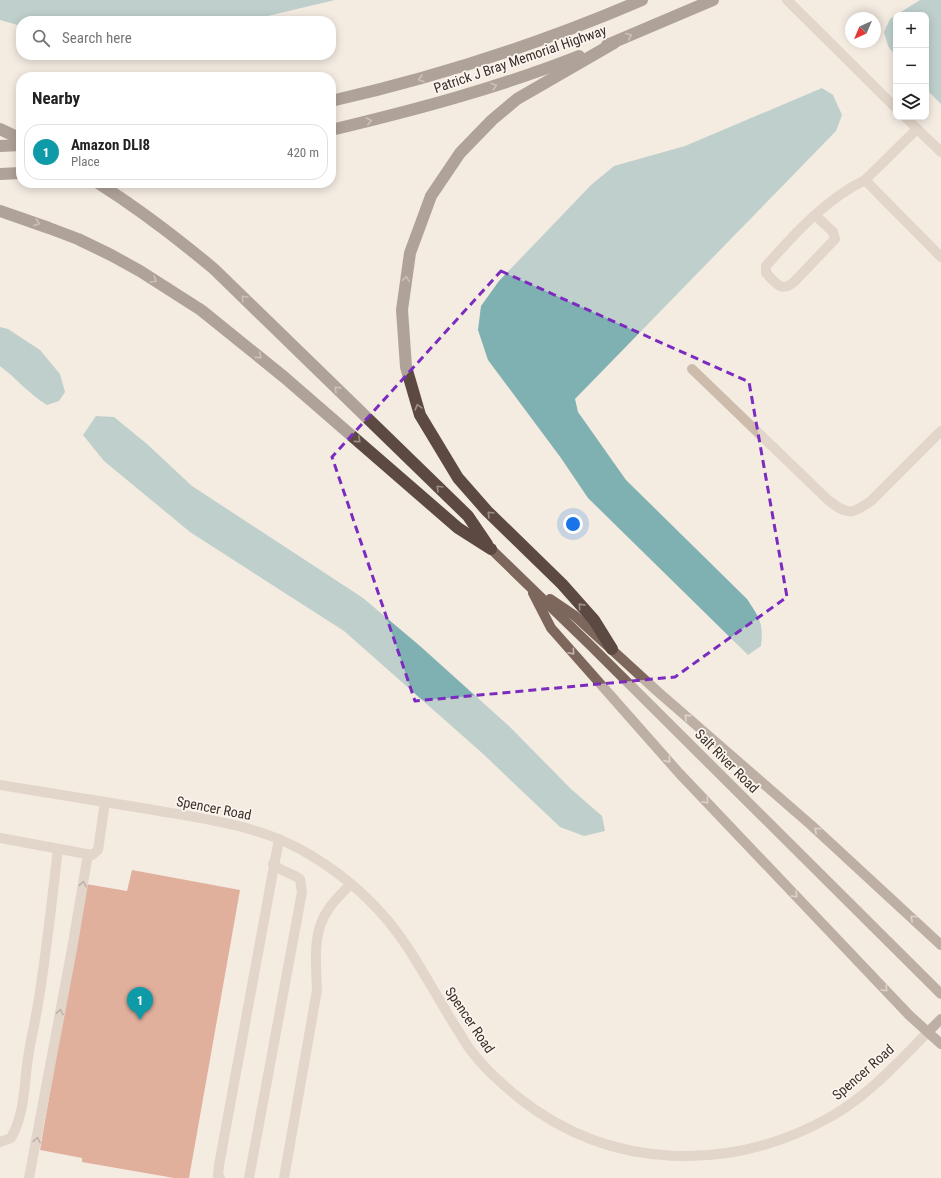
<!DOCTYPE html>
<html lang="en">
<head>
<meta charset="utf-8">
<style>
  :root { --surface:#fff; --page:#f6f6f6; --text:#222; --muted:#767676; --line:#e0e0e0; --accent:#7c3aed }
  body { margin:0; font-family:"Roboto Condensed",sans-serif; background:var(--page); color:var(--text) }
  .controls { position:absolute; right:12px; top:12px; display:grid; overflow:hidden; border-radius:8px; box-shadow:0 2px 10px #0003 }
  .controls button { width:36px; height:36px; display:grid; place-items:center; padding:0; border:0; border-bottom:1px solid var(--line); background:var(--surface); color:var(--text); font:20px sans-serif }
  .compass { position:absolute; left:845px; top:12px; width:36px; height:36px; border-radius:50%; background:var(--surface); box-shadow:0 2px 10px #0003; rotate:224deg }
  .you { position:absolute; left:573px; top:524px; width:14px; height:14px; margin:-10px; border:3px solid #fff; border-radius:50%; background:#1a73e8; box-shadow:0 0 0 6px #1a73e833 }
  .badge { display:grid; place-items:center; width:26px; height:26px; border-radius:50%; background:var(--accent); color:#fff; font-size:13px; font-weight:700 }
  .pin { position:absolute; translate:-50% -33px; filter:drop-shadow(0 1px 2px #0008) }
  .pin::after { content:''; position:absolute; top:21px; width:14px; height:12px; background:inherit; clip-path:polygon(0 0,100% 0,50% 100%) }
  .list { margin:0; padding:0; list-style:none }
  h2 { display:flex; justify-content:space-between; align-items:center; height:52px; margin:0; padding:0 16px; font-size:17px }
  h2 small { font-size:13px; font-weight:400; color:var(--muted) }
  .list li { display:grid; grid-template-columns:26px 1fr auto; gap:12px; align-items:center; box-sizing:border-box; height:56px; margin:0 8px 8px; padding:0 8px; border:1px solid var(--line); border-radius:16px }
  .list b { display:block; font-size:15px; white-space:nowrap }
  .list p { margin:0; font-size:13px; white-space:nowrap; color:var(--muted) }
  .list em { font-size:13px; font-style:normal; color:var(--muted) }
  .icon { flex:none; width:22px; height:22px; fill:none; stroke:currentColor; stroke-width:2; stroke-linecap:round; stroke-linejoin:round }
  .map { position:relative; flex:none; width:941px; height:1178px; overflow:hidden }
  .search { position:absolute; background:var(--surface); box-shadow:0 2px 10px #0003; left:16px; top:16px; width:320px; height:44px; display:flex; align-items:center; gap:10px; box-sizing:border-box; padding:0 14px; border-radius:16px; color:var(--muted); font-size:15px }
  .panel { position:absolute; background:var(--surface); box-shadow:0 2px 10px #0003; left:16px; top:72px; width:320px; height:116px; border-radius:16px }
  .map>svg:first-child { display:block }
</style>
</head>
<body>
<div class="map">
<svg width="941" height="1178" viewBox="0 0 941 1178">
  <rect width="100%" height="100%" fill="#f4ebe1"/>
  <g fill="#7fb0b2">
    <polygon points="0,0 335,0 247,21 21,21 21,26 0,20"/>
    <polygon points="920,0 941,0 941,104 926,89 926,15 896,15"/>
    <polygon points="896,15 896,57 888,46 884,32 890,19"/>
    <path d="M822 88 833 95 842 115 836 131 575 399 578 412 626 480 747 599C759 617 764 623 761 646L748 655 588 498 561 458 488 360 478 330 481 306 499 281 591 185 614 166 685 146Z"/>
    <path d="M0 327 8 329 40 350 60 374 65 392 59 401 47 405C29 394 16 378 0 366Z"/>
    <polygon points="96,416 114,417 147,444 192,486 363,598 420,646 510,727 571,789 602,816 605,831 584,836 560,827 481,752 344,631 190,532 104,461 83,435"/>
  </g>
  <polygon fill="#c8694b" points="132,870 240,890 189,1178 174,1178 82,1162 82,1158 40,1150 86,884 127,891"/>
  <g fill="none" stroke-linecap="round" stroke-linejoin="round">
    <g stroke="#cdbbac" stroke-width="10">
      <polyline points="787,0 896,108"/>
      <polyline points="905,117 941,152"/>
      <polyline points="865,180 917,129"/>
      <path d="M815 215 833 232 835 239 794 282C781 293 776 283 766 273V266C794 234 826 199 865 180L941 257"/>
      <path d="M692 369 828 500C847 515 851 515 871 501L941 431"/>
      <path d="M0 785C49 793 99 801 148 809 204 819 263 825 312 856 350 879 384 911 408 948 425 974 440 1002 457 1029 462 1036 466 1045 472 1052 485 1069 503 1085 519 1098 611 1171 732 1173 832 1116 869 1095 898 1062 928 1032"/>
      <polyline points="0,838 92,855 98,850 105,802"/>
      <path d="M0 1142 11 1138C25 1114 24 1084 28 1058 31 1038 36 1018 39 998 47 948 52 899 58 849"/>
      <polyline points="29,1178 72,949 88,854"/>
      <polyline points="220,1178 218,1176 219,1165 279,839"/>
      <path d="M249 1178 302 892 300 879C292 873 280 871 273 864"/>
      <path d="M284 1178 317 990C316 964 312 932 328 910 334 900 343 892 351 884"/>
    </g>
    <g stroke="#7d675c" stroke-width="10">
      <polyline points="491,549 588,643 941,994"/>
      <polyline points="533,593 551,628 679,773 909,1015 941,1044"/>
      <polyline points="550,599 575,616 657,691 811,825 941,945"/>
      <polyline points="928,1032 941,1019"/>
    </g>
    <g stroke="#5c4a42" stroke-width="12">
      <polyline points="607,45 713,0"/>
      <path d="M331 101C437 77 542 43 642 0"/>
      <polyline points="0,129 21,139"/>
      <path d="M331 130C415 110 498 88 579 56"/>
      <polyline points="0,146 21,145"/>
      <polyline points="0,174 21,173"/>
      <path d="M98 183C139 209 177 238 214 269L468 516 487 544"/>
      <polyline points="0,211 49,228 78,239 111,255 140,271 201,310 284,377 458,528 491,549"/>
      <polyline points="612,649 594,620 562,584 487,511 458,478 420,415 406,367 402,310 410,253 431,196 460,153 492,120 517,99 614,43"/>
    </g>
  </g>
  <defs><path id="oneway-chevron" d="M-2-3.5L2.5 0L-2 3.5" fill="none" stroke-width="1.6" stroke-linecap="round" stroke-linejoin="round"/></defs>
  <g stroke="#9c8e87">
    <use href="#oneway-chevron" transform="translate(629 36) rotate(-23)"/>
    <use href="#oneway-chevron" transform="translate(421 79) rotate(164)"/>
    <use href="#oneway-chevron" transform="translate(494 86) rotate(-18)"/>
    <use href="#oneway-chevron" transform="translate(369 121) rotate(-13)"/>
    <use href="#oneway-chevron" transform="translate(37 223) rotate(20)"/>
    <use href="#oneway-chevron" transform="translate(406 279) rotate(-81)"/>
    <use href="#oneway-chevron" transform="translate(154 280) rotate(31)"/>
    <use href="#oneway-chevron" transform="translate(244 298) rotate(-135)"/>
    <use href="#oneway-chevron" transform="translate(259 356) rotate(40)"/>
    <use href="#oneway-chevron" transform="translate(337 389) rotate(-136)"/>
    <use href="#oneway-chevron" transform="translate(418 407) rotate(-106)"/>
    <use href="#oneway-chevron" transform="translate(358 440) rotate(41)"/>
    <use href="#oneway-chevron" transform="translate(439 488) rotate(-135)"/>
    <use href="#oneway-chevron" transform="translate(490 514) rotate(-135)"/>
    <use href="#oneway-chevron" transform="translate(581 606) rotate(-132)"/>
  </g>
  <g stroke="#c2b5ac">
    <use href="#oneway-chevron" transform="translate(572 652) rotate(49)"/>
    <use href="#oneway-chevron" transform="translate(687 717) rotate(-139)"/>
    <use href="#oneway-chevron" transform="translate(668 760) rotate(49)"/>
    <use href="#oneway-chevron" transform="translate(706 801) rotate(47)"/>
    <use href="#oneway-chevron" transform="translate(817 830) rotate(-137)"/>
    <use href="#oneway-chevron" transform="translate(795 895) rotate(46)"/>
    <use href="#oneway-chevron" transform="translate(913 918) rotate(-137)"/>
    <use href="#oneway-chevron" transform="translate(885 989) rotate(47)"/>
  </g>
  <g stroke="#7d6f65">
    <use href="#oneway-chevron" transform="translate(83 884) rotate(-80)"/>
    <use href="#oneway-chevron" transform="translate(60 1012) rotate(-79)"/>
    <use href="#oneway-chevron" transform="translate(37 1140) rotate(-80)"/>
  </g>
  <path d="M0 0H941V1178H0ZM501 271 749 382 787 597 675 677 415 701 332 457Z" fill="#f4ebe1" fill-opacity=".55" fill-rule="evenodd"/>
  <path fill="none" stroke="#7b2cbf" stroke-width="3" stroke-dasharray="8 5" stroke-linejoin="round" d="M501 271 749 382 787 597 675 677 415 701 332 457Z"/>
  <g text-anchor="middle" stroke-width="3.5" stroke-linejoin="round" paint-order="stroke">
    <g font-size="14" fill="#3b302b" stroke="#fbf5ee">
      <text transform="translate(520 59) rotate(-19)" y="5">Patrick J Bray Memorial Highway</text>
      <text transform="translate(727 761) rotate(45)" y="5">Salt River Road</text>
      <text transform="translate(214 808) rotate(11)" y="5">Spencer Road</text>
      <text transform="translate(470 1020) rotate(56)" y="5">Spencer Road</text>
      <text transform="translate(863 1072) rotate(-41)" y="5">Spencer Road</text>
    </g>
  </g>
</svg>
<div class="controls">
<button>+</button>
<button>−</button>
<button><svg class="icon" aria-label="layers" viewBox="0 0 24 24"><path d="M12 4l9 5-9 5-9-5zM3 14l9 5 9-5"/></svg></button>
</div>
<svg class="compass" viewBox="-18 -18 36 36"><path d="M0-13l5 13h-10z" fill="#e53935"/><path d="M0 13l5-13h-10z" fill="#767676"/></svg>
<div class="you"></div>
<div class="pin badge" style="left:140px;top:1020px;background:#0f9aa8">1</div>
<div class="search"><svg class="icon" aria-label="search" viewBox="0 0 24 24"><circle cx="10" cy="10" r="6"/><path d="M15 15l6 6"/></svg>Search here</div>
<section class="panel">
<h2>Nearby<small></small></h2>
<ul class="list">
<li><span class="badge" style="background:#0f9aa8">1</span><div><b>Amazon DLI8</b><p>Place</p></div><em>420 m</em></li>
</ul>
</section>
</div>
</body>
</html>
